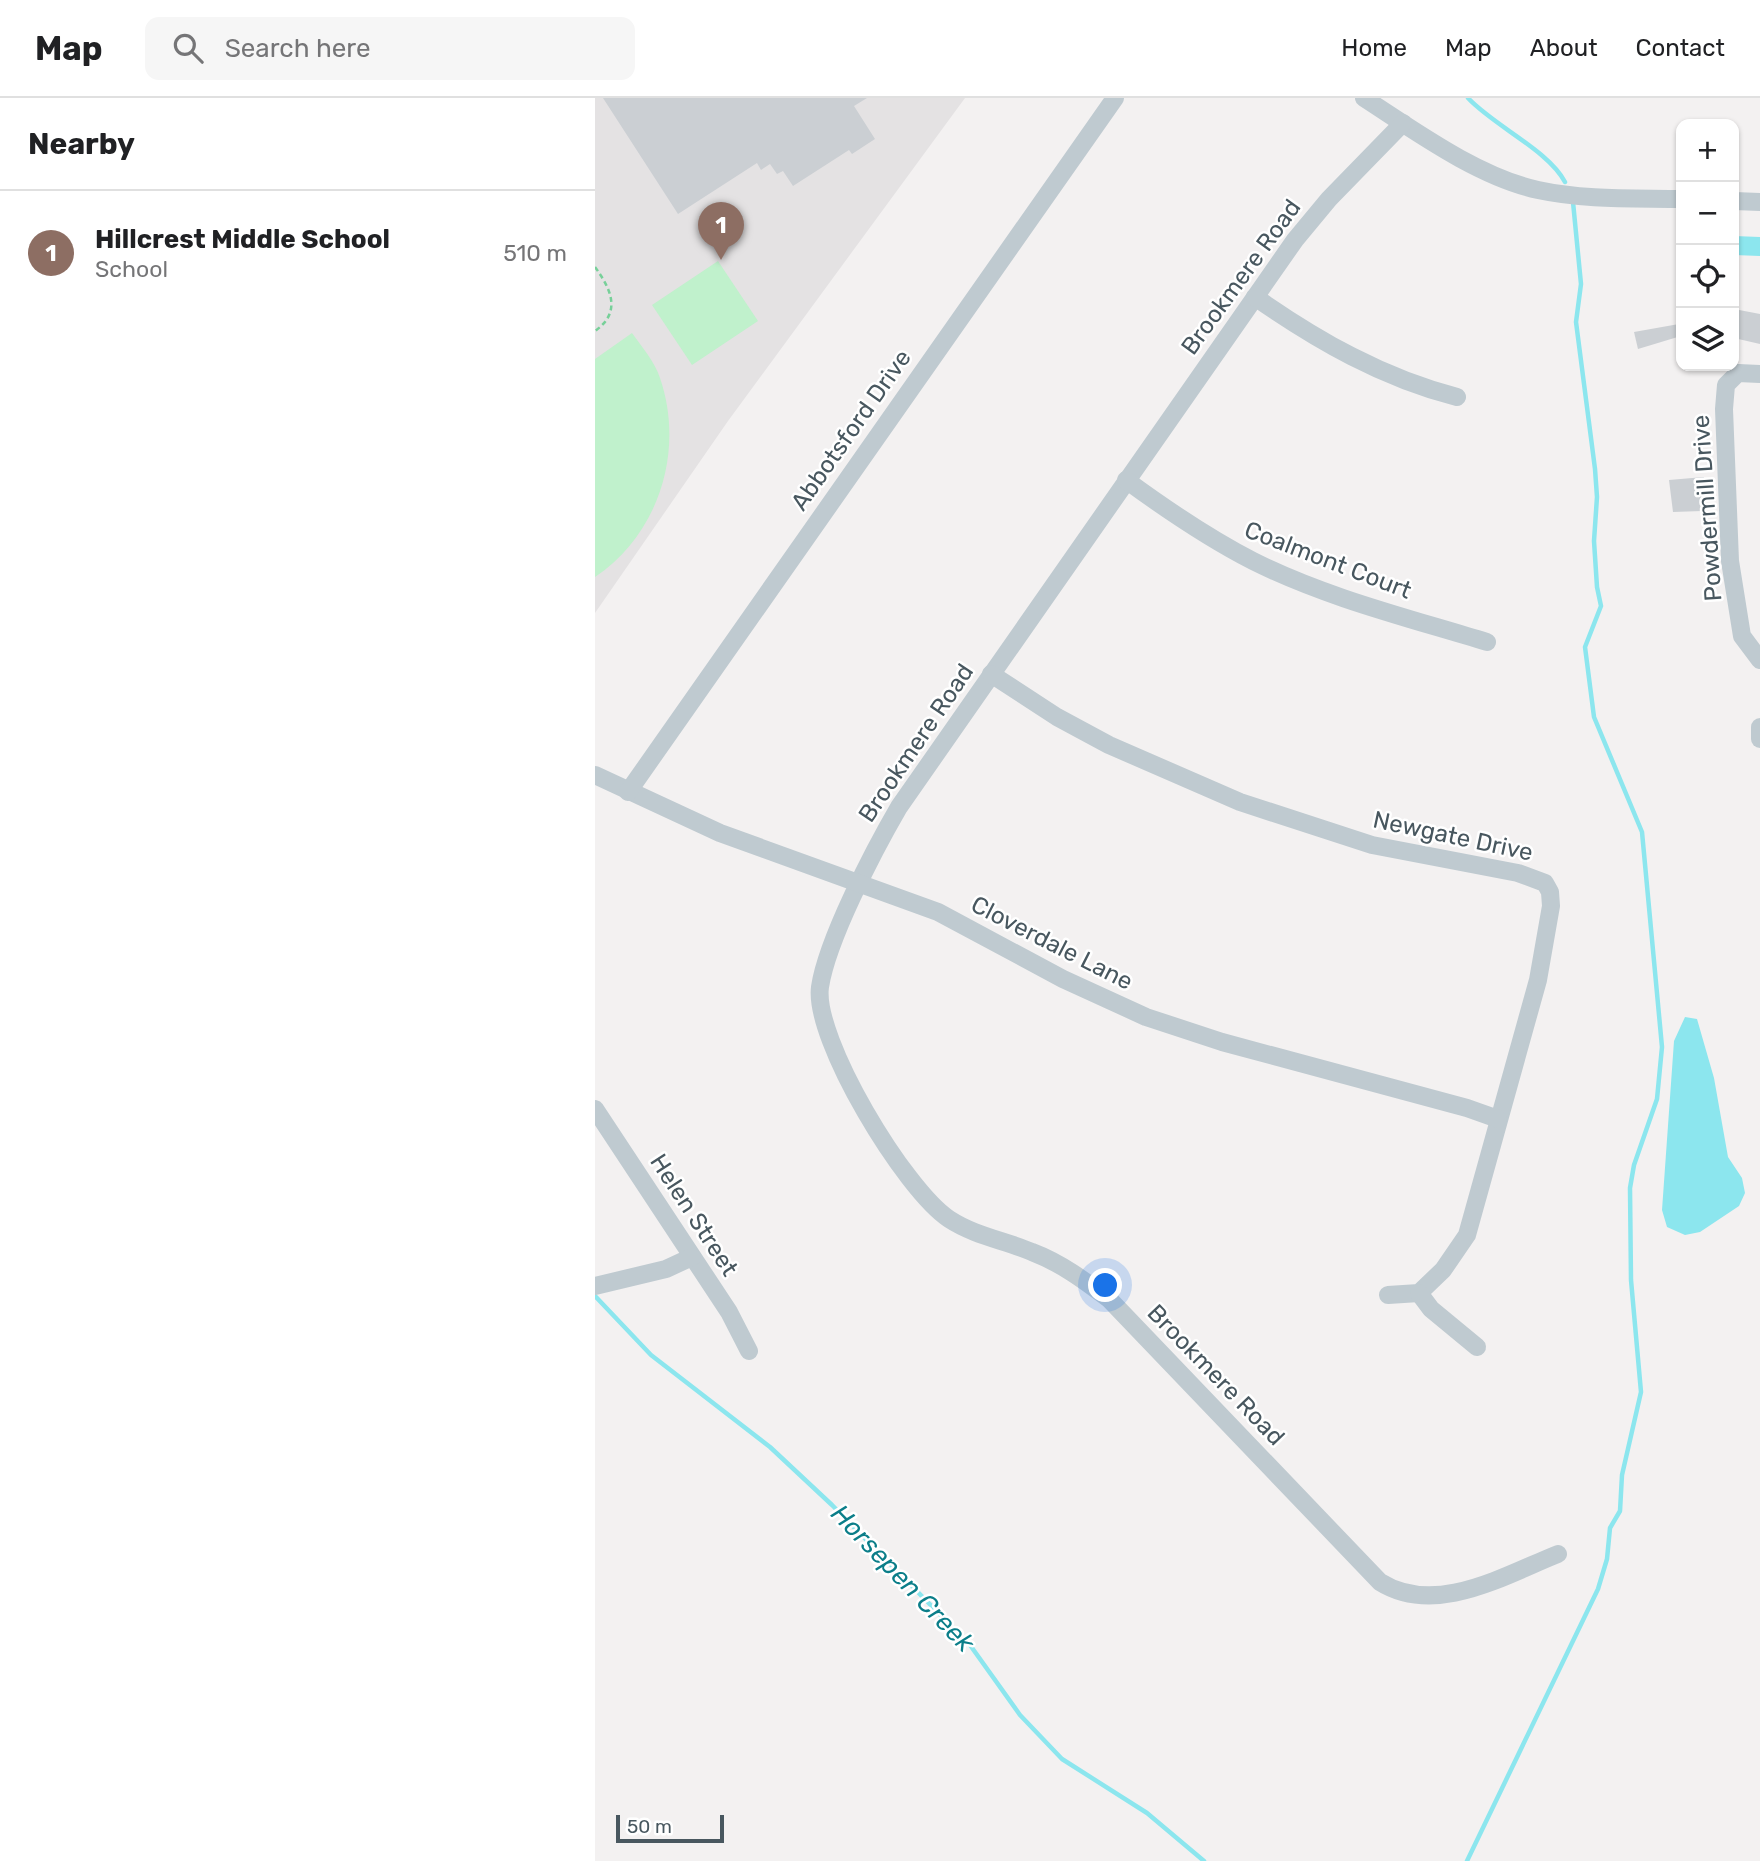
<!DOCTYPE html>
<html lang="en">
<head>
<meta charset="utf-8">
<style>
  :root { --surface:#fff; --page:#f6f6f6; --text:#202124; --muted:#757577; --line:#e0e0e0; --accent:#d93025 }
  body { margin:0; font-family:Rubik,sans-serif; background:var(--page); color:var(--text) }
  .controls { position:absolute; right:21px; top:21px; display:grid; overflow:hidden; border-radius:14px; box-shadow:0 2px 5px #0004 }
  .controls button { width:63px; height:63px; display:grid; place-items:center; padding:0; border:0; border-bottom:2px solid var(--line); background:var(--surface); color:var(--text); font:35px sans-serif }
  .scale { position:absolute; left:21px; bottom:18px; width:108px; box-sizing:border-box; padding-left:7px; border:4px solid #48575f; border-top:0; font-size:19px; line-height:24px; white-space:nowrap; color:#48575f; -webkit-text-stroke:5px #fff; paint-order:stroke }
  .you { position:absolute; left:511px; top:1188px; width:24px; height:24px; margin:-18px; border:5px solid #fff; border-radius:50%; background:#1a73e8; box-shadow:0 0 0 10px #1a73e833 }
  .badge { display:grid; place-items:center; width:46px; height:46px; border-radius:50%; background:var(--accent); color:#fff; font-size:23px; font-weight:700 }
  .pin { position:absolute; translate:-50% -58px; filter:drop-shadow(0 2px 4px #0008) }
  .pin::after { content:''; position:absolute; top:37px; width:24px; height:21px; background:inherit; clip-path:polygon(0 0,100% 0,50% 100%) }
  .list { margin:0; padding:0; list-style:none }
  h2 { display:flex; justify-content:space-between; align-items:center; height:91px; margin:0; padding:0 28px; font-size:30px }
  h2 small { font-size:23px; font-weight:400; color:var(--muted) }
  .list li { display:grid; grid-template-columns:46px 1fr auto; gap:21px; align-items:center; box-sizing:border-box; height:126px; padding:0 28px; border-top:2px solid var(--line) }
  .list b { display:block; font-size:26px; white-space:nowrap }
  .list p { margin:0; font-size:23px; white-space:nowrap; color:var(--muted) }
  .list em { font-size:23px; font-style:normal; color:var(--muted) }
  .icon { flex:none; width:38px; height:38px; fill:none; stroke:currentColor; stroke-width:2; stroke-linecap:round; stroke-linejoin:round }
  .map { position:relative; flex:none; width:1165px; height:1763px; overflow:hidden }
  header { display:flex; align-items:center; gap:42px; box-sizing:border-box; height:98px; padding:0 35px; background:var(--surface); border-bottom:2px solid var(--line) }
  header strong { font-size:33px }
  nav { display:flex; gap:38px; margin-inline-start:auto; font-size:24px }
  .search { width:490px; height:63px; background:var(--page); display:flex; align-items:center; gap:18px; box-sizing:border-box; padding:0 24px; border-radius:14px; color:var(--muted); font-size:26px }
  main { display:flex }
  aside { flex:1; background:var(--surface) }
  .map>svg:first-child { display:block }
</style>
</head>
<body>
<header>
<strong>Map</strong>
<div class="search"><svg class="icon" aria-label="search" viewBox="0 0 24 24"><circle cx="10" cy="10" r="6"/><path d="M15 15l6 6"/></svg>Search here</div>
<nav><a>Home</a><a>Map</a><a>About</a><a>Contact</a></nav>
</header>
<main>
<aside>
<h2>Nearby<small></small></h2>
<ul class="list">
<li><span class="badge" style="background:#8d6e63">1</span><div><b>Hillcrest Middle School</b><p>School</p></div><em>510 m</em></li>
</ul>
</aside>
<div class="map">
<svg width="1165" height="1763" viewBox="0 0 1165 1763">
  <rect width="100%" height="100%" fill="#f3f1f1"/>
  <polygon fill="#e4e2e3" points="0,0 370,0 133,323 0,515"/>
  <g fill="#c0f1cc">
    <polygon points="123,163 163,223 97,267 57,207"/>
    <path d="M37 235C47 249 60 264 65 280 90 353 64 436 0 479V261Z"/>
  </g>
  <g fill="#8ce6ee">
    <polygon points="1139,138 1165,139 1165,158 1139,157"/>
    <polygon points="1090,919 1102,921 1119,980 1133,1059 1147,1080 1150,1095 1144,1108 1105,1134 1090,1137 1072,1129 1067,1112 1079,943"/>
  </g>
  <g fill="none" stroke-linecap="round" stroke-linejoin="round">
    <g stroke="#8ce6ee" stroke-width="4.5">
      <path d="M873 0C899 28 953 52 970 84"/>
      <polyline points="1,1199 56,1257 175,1349 237,1407 375,1547 425,1617 467,1661 552,1715 609,1763"/>
      <polyline points="872,1763 1003,1491 1012,1461 1015,1430 1025,1413 1027,1377 1046,1294 1036,1182 1035,1090 1039,1067 1062,1001 1067,949 1047,734 999,619 990,549 1006,508 1002,489 999,443 1002,399 1000,371 981,224 986,186 978,104"/>
    </g>
  </g>
  <g fill="#cbcfd3">
    <polygon points="8,0 272,0 259,8 280,41 257,56 254,52 198,88 188,73 182,76 175,66 166,72 162,65 83,116"/>
    <polygon points="1139,211 1165,216 1165,246 1139,240"/>
    <polygon points="1084,226 1086,238 1043,251 1039,234"/>
    <polygon points="1109,379 1107,413 1078,414 1074,382"/>
  </g>
  <g fill="none" stroke-linecap="round" stroke-linejoin="round">
    <path stroke="#77d099" stroke-width="2.5" stroke-dasharray="5 3.5" stroke-linecap="butt" d="M0 169C16 191 27 214 0 233"/>
    <g stroke="#bfcad0" stroke-width="18">
      <path d="M769 0C820 33 883 79 943 92 989 102 1039 100 1086 101"/>
      <path d="M808 25 734 101 700 142 304 709C279 752 232 842 225 889 218 941 310 1092 354 1121 380 1138 409 1142 437 1154 466 1165 490 1183 514 1201L785 1484C841 1519 910 1477 963 1456"/>
      <polyline points="1139,103 1165,104"/>
      <path d="M660 199C723 243 788 280 862 299"/>
      <polyline points="1165,276 1143,275 1131,287 1129,311 1135,463 1147,538 1165,562"/>
      <path d="M531 382C572 412 613 440 658 463 732 500 814 520 892 544"/>
      <polyline points="396,576 462,619 514,647 645,704 777,747 923,775 950,785 955,794 956,808 943,882 872,1137 848,1172 824,1195 793,1197"/>
      <polyline points="1165,629 1165,641"/>
      <polyline points="0,677 125,735 343,814 468,881 551,919 627,944 872,1010 903,1021"/>
      <polyline points="33,694 520,0"/>
      <polyline points="0,1011 134,1214 154,1253"/>
      <polyline points="0,1188 71,1171 97,1159"/>
      <polyline points="824,1195 836,1211 882,1249"/>
    </g>
  </g>
  <g text-anchor="middle" stroke-width="5" stroke-linejoin="round" paint-order="stroke">
    <g font-size="24" fill="#48575f" stroke="#fff">
      <text transform="translate(646 179) rotate(-54)" y="8">Brookmere Road</text>
      <text transform="translate(256 332) rotate(-55)" y="8">Abbotsford Drive</text>
      <text transform="translate(1112 410) rotate(-94)" y="8">Powdermill Drive</text>
      <text transform="translate(733 462) rotate(21)" y="8">Coalmont Court</text>
      <text transform="translate(321 645) rotate(-56)" y="8">Brookmere Road</text>
      <text transform="translate(858 738) rotate(12)" y="8">Newgate Drive</text>
      <text transform="translate(457 845) rotate(27)" y="8">Cloverdale Lane</text>
      <text transform="translate(99 1117) rotate(57)" y="8">Helen Street</text>
      <text transform="translate(621 1277) rotate(46)" y="8">Brookmere Road</text>
    </g>
    <g font-size="26" font-style="italic" fill="#0b7e89" stroke="#fff">
      <text transform="translate(308 1480) rotate(46)" y="9">Horsepen Creek</text>
    </g>
  </g>
</svg>
<div class="controls">
<button>+</button>
<button>−</button>
<button><svg class="icon" aria-label="locate" viewBox="0 0 24 24"><circle cx="12" cy="12" r="6"/><path d="M12 2v4M12 18v4M2 12h4M18 12h4"/></svg></button>
<button><svg class="icon" aria-label="layers" viewBox="0 0 24 24"><path d="M12 4l9 5-9 5-9-5zM3 14l9 5 9-5"/></svg></button>
</div>
<div class="scale">50 m</div>
<div class="you"></div>
<div class="pin badge" style="left:126px;top:162px;background:#8d6e63">1</div>
</div>
</main>
</body>
</html>
